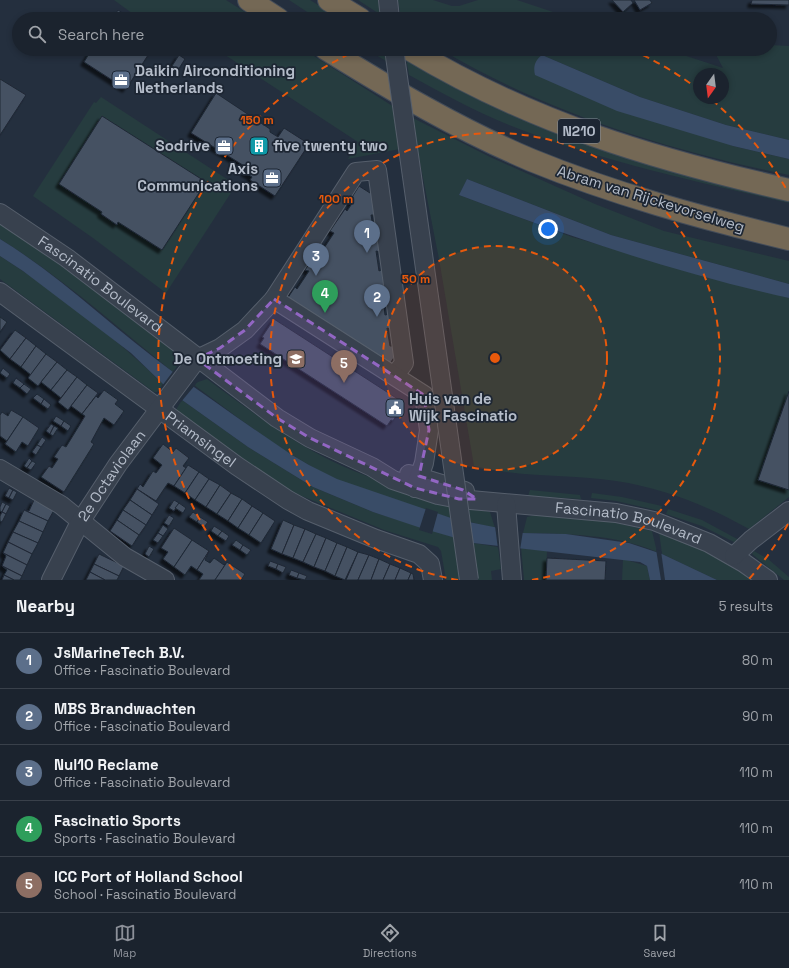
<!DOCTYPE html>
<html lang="en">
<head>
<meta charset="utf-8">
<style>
  :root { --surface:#1b232e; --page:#242b36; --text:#f1f3f6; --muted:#a0a4aa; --line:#39404a; --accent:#8c9099 }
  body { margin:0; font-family:"Space Grotesk",sans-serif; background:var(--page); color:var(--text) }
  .compass { position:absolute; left:693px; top:68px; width:36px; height:36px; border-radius:50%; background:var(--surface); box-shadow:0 2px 6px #0003; rotate:194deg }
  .you { position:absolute; left:548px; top:229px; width:14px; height:14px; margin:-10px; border:3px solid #fff; border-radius:50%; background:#1a73e8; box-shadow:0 0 0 6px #1a73e833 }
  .badge { display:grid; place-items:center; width:26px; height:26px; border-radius:50%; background:var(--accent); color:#fff; font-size:13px; font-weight:700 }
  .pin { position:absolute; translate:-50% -33px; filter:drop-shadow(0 1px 2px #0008) }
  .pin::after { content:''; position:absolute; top:21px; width:14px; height:12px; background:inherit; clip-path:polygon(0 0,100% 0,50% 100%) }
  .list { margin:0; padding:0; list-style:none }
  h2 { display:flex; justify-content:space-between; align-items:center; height:52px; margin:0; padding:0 16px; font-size:17px }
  h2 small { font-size:13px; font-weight:400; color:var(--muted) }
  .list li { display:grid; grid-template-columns:26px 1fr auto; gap:12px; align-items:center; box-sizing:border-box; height:56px; padding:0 16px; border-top:1px solid var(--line) }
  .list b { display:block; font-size:15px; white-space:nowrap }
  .list p { margin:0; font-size:13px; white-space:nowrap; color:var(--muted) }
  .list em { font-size:13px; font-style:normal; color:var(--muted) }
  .icon { flex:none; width:22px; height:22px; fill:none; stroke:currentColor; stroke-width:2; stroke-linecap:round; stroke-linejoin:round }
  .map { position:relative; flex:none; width:789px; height:580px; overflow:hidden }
  .search { position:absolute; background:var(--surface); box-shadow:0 2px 6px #0003; left:12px; right:12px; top:12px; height:44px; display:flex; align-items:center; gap:10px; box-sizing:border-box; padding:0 14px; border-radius:22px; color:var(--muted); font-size:15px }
  .sheet { height:332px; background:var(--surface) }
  nav { display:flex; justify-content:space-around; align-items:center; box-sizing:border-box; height:56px; border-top:1px solid var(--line); background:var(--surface); font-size:11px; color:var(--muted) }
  nav a { display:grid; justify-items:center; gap:2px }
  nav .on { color:var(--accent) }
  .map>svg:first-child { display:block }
</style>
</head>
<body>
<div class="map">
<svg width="789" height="580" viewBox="0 0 789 580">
  <defs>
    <filter id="shadow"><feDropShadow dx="-3.5" dy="3.5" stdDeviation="1" flood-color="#0009"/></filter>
  </defs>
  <rect width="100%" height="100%" fill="#242f3e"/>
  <g fill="#263c3f" fill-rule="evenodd">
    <polygon points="114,0 226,0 256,19 140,19"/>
    <polygon points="289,0 310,0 341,19 318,19"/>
    <polygon points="358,0 382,0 384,17"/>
    <polygon points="398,0 433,0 452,6 459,6 478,0 517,0 574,19 401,19"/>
    <path d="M770 45 789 46V140L726 125 640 97 542 55 733 146 789 159V175C667 150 548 113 440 49H665L723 68 713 49H770ZM699 74H723V98H699Z"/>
    <polygon points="216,49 303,49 394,107 400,149 348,159 358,142"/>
    <polygon points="366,49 388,49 391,64"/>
    <path d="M406 58 789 200V203C695 181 599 161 509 125 474 111 442 93 409 75Z"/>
    <polygon points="101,97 236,185 166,293 93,238 33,196 94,102 96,103"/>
    <path d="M411 117 490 157 595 204 664 231 789 261V284L611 235 467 179 459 195 572 237 789 298V497L749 529C708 506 663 488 616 481 569 474 521 478 474 466L439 259Z"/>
    <path d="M0 223C62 264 120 310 179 355L177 366 173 372C117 327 62 277 0 239Z"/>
    <path d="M0 256C58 293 114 336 163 384L157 392H154L0 279Z"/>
    <path d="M207 379C253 413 300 449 354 471 386 484 419 493 452 504L454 519C406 504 353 491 309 465 269 442 232 413 194 385L198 382Z"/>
    <polygon points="182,400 248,447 313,487 373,512 457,538 462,580 446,580 441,551 438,547 384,530 292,492 240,457 177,411 177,408"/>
    <polygon points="530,490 580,495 581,499 528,496"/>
    <polygon points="592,493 622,497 662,506 660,511 616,501 591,498"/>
    <polygon points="468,507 490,512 495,528 470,522"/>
    <polygon points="668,509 702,520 739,540 736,543 702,526 666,514"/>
    <path d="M535 515 599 519 652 531 657 552C615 534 568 534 523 533L527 517Z"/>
    <path d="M659 532C692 543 723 558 752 580H717L662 554Z"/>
    <polygon points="473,543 498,547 501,569 491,571 492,580 478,580"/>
    <polygon points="521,548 547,551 546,580 524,580"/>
    <polygon points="754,551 768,559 789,577 789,580 784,580 752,554"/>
    <polygon points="623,559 647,566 650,580 622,580"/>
  </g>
  <g fill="#394c67">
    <path d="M542 55 640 97 726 125 789 140V159L733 146 617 111 535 75C533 67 535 60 542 55Z"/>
    <path d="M467 179 611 235 789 284V298C676 273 567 236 459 195Z"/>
    <path d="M0 239C62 277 114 329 173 372 212 400 252 428 292 455L309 465 337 479 454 519 523 533 566 534 629 543 662 554 717 580H650L647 566 640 562 473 543 421 528 373 512 313 487 248 447 182 400 163 384 131 353 23 271 0 256Z"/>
  </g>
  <g fill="#242f3e">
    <polygon points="174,370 196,384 181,402 162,386"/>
    <polygon points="426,508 438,512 432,534 419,530"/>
    <polygon points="495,526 523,531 520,550 498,549"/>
    <polygon points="656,549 661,551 665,580 661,580"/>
  </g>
  <g fill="#455162" stroke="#1f2835" filter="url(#shadow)">
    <polygon points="612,0 631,0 633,3 623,12"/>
    <polygon points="634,0 650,0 652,3 640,10"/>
    <polygon points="752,0 789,0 789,5 751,4"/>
    <polygon points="118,10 132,19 112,19"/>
    <polygon points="92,49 152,49 126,89 84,62"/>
    <polygon points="179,55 185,59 178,70 172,66"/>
    <polygon points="0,79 26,95 0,135"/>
    <polygon points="216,93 270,129 270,132 278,137 284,128 309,144 275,196 250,180 252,177 244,172 247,168 246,167 191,133"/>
    <polygon points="102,116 206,182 162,250 118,222 117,225 101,214 102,212 59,184"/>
    <polygon points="359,186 370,193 372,191 375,215 371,215 375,239 378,237 380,252 376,251 379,271 383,269 387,296 383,296 384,306 385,315 389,314 391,329 387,328 390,346 393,346 395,356 389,365 287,299 295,287 297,289 309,271 305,270 320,248 322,251 334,233 330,231 345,209 347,211 353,202 349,202"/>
    <polygon points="0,317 7,322 0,332"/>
    <polygon points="274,319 404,403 393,421 391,420 387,426 260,344 264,338 262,337"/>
    <polygon points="15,330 26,338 10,359 0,350"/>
    <polygon points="26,338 36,346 21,367 10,359"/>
    <polygon points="36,346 46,354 31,375 21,367"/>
    <polygon points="46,354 57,362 38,386 28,378"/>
    <polygon points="57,362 67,370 51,390 41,382"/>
    <polygon points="3,368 10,374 7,378 0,373"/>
    <polygon points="67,370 77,377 61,398 51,390"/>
    <polygon points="77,377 87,385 68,410 58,402"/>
    <polygon points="16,378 24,384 20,388 13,383"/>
    <polygon points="24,384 31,389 27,394 20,388"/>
    <polygon points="87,385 98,393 82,414 71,406"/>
    <polygon points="104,390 118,400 115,404 124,411 114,425 104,418 91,442 94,444 64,492 41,477 49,466 52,468 58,459 54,457 62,445 66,447 85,416 82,414 96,396 98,398"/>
    <polygon points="789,391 789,490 758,480"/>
    <polygon points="37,394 44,399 41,404 33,398"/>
    <polygon points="44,399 51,405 48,409 41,404"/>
    <polygon points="11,410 23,417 5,444 7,441 0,436 0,415 2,412 8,416"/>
    <polygon points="56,416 64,421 61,426 53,421"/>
    <polygon points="23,417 39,428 28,446 22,442 16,452 5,444"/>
    <polygon points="64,421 71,426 68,431 61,426"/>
    <polygon points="51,424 54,426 50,434 46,431"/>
    <polygon points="54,426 58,428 53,436 50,434"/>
    <polygon points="42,437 46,440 41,447 37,445"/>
    <polygon points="163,444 173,452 176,448 189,458 183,466 186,468 174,486 168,483 156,501 137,489 140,484 143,487 153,471 156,473 162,465 153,458"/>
    <polygon points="37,445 41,447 36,455 32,452"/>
    <polygon points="29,458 32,461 27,468 24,466"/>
    <polygon points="32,461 36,463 31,470 27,468"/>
    <polygon points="188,465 199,472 185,493 174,486"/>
    <polygon points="199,472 209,479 195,500 185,493"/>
    <polygon points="209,479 220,485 206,507 195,500"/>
    <polygon points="220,485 231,493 217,514 206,507"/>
    <polygon points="9,488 13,490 9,498 5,496"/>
    <polygon points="137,489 159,504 152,515 130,500"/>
    <polygon points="13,490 17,492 13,500 9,498"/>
    <polygon points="231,493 242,499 228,521 217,514"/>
    <polygon points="242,499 252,506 238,528 228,521"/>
    <polygon points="34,500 54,510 48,521 24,510 29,511"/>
    <polygon points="130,500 152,515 146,525 123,510"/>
    <polygon points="174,500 179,503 174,511 169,508"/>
    <polygon points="2,502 6,504 2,512 0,511 0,507"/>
    <polygon points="179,503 186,508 183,513 175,508"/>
    <polygon points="6,504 10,506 6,514 2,512"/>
    <polygon points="252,506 263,513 249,535 238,528"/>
    <polygon points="24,510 48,521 43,532 19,521"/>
    <polygon points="123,510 146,525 139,535 117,520"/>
    <polygon points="2,512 6,514 2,522 0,521 0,516"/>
    <polygon points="193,512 200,517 197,522 189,517"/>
    <polygon points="263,513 275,521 261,543 249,535"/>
    <polygon points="169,515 174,518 169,526 164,523"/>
    <polygon points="200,517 208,522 204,527 197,522"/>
    <polygon points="117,520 139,535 132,546 110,531"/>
    <polygon points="283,520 294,525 282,554 271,549"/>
    <polygon points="19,521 43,532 38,543 13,532"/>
    <polygon points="163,525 168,529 163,536 158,533"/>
    <polygon points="294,525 305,529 293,558 282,554"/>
    <polygon points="214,526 222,531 218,536 211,531"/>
    <polygon points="174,528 192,540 174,567 163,559 168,552 161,548"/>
    <polygon points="305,529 316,534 303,562 293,558"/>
    <polygon points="222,531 229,536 226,541 218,536"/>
    <polygon points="13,532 38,543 32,554 8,542"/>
    <polygon points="158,533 163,536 158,543 153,540"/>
    <polygon points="316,534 326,538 314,567 303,562"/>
    <polygon points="326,538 337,543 325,571 314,567"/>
    <polygon points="192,540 209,551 197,570 191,566 185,575 174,567"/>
    <polygon points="236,540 243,545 240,550 232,545"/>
    <polygon points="8,542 32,554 27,565 3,553"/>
    <polygon points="337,543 347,547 335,576 325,571"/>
    <polygon points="243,545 251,550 247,555 240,550"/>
    <polygon points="149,546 154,549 149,557 145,554"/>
    <polygon points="347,547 358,552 345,580 335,576"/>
    <polygon points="209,551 205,560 210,563 214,558 224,565 227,562 215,580 199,580 203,574 197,570"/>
    <polygon points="358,552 369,555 358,580 346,580"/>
    <polygon points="3,553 27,565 22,576 2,566 6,556"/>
    <polygon points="99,554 124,566 119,576 94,564"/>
    <polygon points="369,555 379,559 371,580 358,580"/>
    <polygon points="547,558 606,561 605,580 546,580"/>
    <polygon points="379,559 390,564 383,580 371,580"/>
    <polygon points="270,561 278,564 276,569 268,566"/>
    <polygon points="227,562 245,574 241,580 215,580"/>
    <polygon points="94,564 119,576 117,580 105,580 90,572"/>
    <polygon points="278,564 286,567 283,573 276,569"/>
    <polygon points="390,564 400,568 395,580 383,580"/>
    <polygon points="2,566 22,576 20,580 14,580 4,575 7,570"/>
    <polygon points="400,568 411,573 408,580 395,580"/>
    <polygon points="291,570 299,573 297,578 289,575"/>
    <polygon points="90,572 105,580 86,580"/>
    <polygon points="299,573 307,576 305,580 297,578"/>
    <polygon points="411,573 413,574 414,580 408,580"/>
    <polygon points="4,575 14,580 2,580"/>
  </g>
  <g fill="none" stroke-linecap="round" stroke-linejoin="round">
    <defs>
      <g id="minor">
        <polyline points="388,0 390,19"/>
        <path id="s1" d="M0 213 67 258 277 418 310 438 372 467 393 480 438 495 459 499 616 513 654 521 709 543 744 563 768 580"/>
        <path id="s2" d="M0 292 237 466 288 500 308 511 376 539 419 554 430 564 433 580"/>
        <polyline points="274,299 356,172 377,170 404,363 395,375"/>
        <polyline points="0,469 61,505 125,557 165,580"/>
        <polyline points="409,474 465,491"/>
        <polyline points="506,504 512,580"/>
        <polyline points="734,556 751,540 789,511"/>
        <path id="s3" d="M51 580 80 522 118 464 197 359 220 348 245 330 274 299 424 395 429 430 424 463 415 488"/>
      </g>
      <g id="highway">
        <polyline points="249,0 278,19"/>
        <polyline points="329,0 360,19"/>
        <path d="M326 49C392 90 460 130 531 160 614 194 702 218 789 239"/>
        <path d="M409 49C530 122 653 159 789 190"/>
      </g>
    </defs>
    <use href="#minor" stroke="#565f6c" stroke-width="20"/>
    <use href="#highway" stroke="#434c59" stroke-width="24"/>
    <use href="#minor" stroke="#38414e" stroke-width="18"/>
    <use href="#highway" stroke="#746855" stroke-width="22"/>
    <defs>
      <polyline id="minor-bridge" points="394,49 469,580"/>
    </defs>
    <use href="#minor-bridge" stroke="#565f6c" stroke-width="20" stroke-linecap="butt"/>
    <use href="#minor-bridge" stroke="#38414e" stroke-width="18"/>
  </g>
  <path fill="#9266c3" fill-opacity="0.2" stroke="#9266c3" stroke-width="3" stroke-dasharray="8 5" stroke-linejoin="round" d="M274 299 424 395 429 430 419 476 463 490 477 499H459L415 488 310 438 277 418 197 359 220 348 245 330Z"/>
  <circle cx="495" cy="358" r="112" fill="#e8590c" fill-opacity=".12"/>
  <g fill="none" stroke="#e8590c" stroke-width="2" stroke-dasharray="7 5">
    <circle cx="495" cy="358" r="112"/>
    <path d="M458 580A225 225 0 1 1 532 580"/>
    <path d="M788 524A337 337 0 0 1 749 579M241 579A337 337 0 0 1 358 50M632 50A337 337 0 0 1 698 89M712 100A337 337 0 0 1 788 192"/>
  </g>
  <defs>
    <symbol id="office-square" viewBox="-11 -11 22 22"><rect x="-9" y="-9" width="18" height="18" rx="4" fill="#5c6f8a" stroke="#1d2633"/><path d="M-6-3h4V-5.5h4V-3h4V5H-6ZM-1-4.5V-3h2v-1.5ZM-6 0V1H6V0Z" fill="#fff"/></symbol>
    <symbol id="building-square" viewBox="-11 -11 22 22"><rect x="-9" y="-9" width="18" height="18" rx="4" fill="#0f9aa8" stroke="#1d2633"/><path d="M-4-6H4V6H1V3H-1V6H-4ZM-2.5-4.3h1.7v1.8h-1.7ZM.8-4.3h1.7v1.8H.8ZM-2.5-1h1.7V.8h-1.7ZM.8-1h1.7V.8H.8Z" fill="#fff"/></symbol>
    <symbol id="school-square" viewBox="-11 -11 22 22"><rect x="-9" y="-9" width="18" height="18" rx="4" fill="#8d6e63" stroke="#1d2633"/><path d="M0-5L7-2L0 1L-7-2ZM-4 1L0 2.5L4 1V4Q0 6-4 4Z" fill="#fff"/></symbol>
    <symbol id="civic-square" viewBox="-11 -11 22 22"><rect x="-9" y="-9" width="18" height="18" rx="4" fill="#5c6f8a" stroke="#1d2633"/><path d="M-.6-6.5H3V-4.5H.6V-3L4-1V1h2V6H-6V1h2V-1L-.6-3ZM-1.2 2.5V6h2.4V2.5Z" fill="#fff"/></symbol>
  </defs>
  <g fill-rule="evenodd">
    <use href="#office-square" x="110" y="69" width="22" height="22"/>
    <use href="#office-square" x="213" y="135" width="22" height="22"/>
    <use href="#building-square" x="248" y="135" width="22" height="22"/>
    <use href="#office-square" x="261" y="167" width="22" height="22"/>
    <use href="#school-square" x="285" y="348" width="22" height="22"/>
    <use href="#civic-square" x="384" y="397" width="22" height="22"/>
  </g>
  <g text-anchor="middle" stroke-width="3.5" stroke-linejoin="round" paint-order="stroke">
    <rect fill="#1d2633" stroke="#878f9c" stroke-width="1" x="558" y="119" width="42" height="24" rx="3"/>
    <g font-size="14" font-weight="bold" fill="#b4bcc9">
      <text x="579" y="136">N210</text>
    </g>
    <g font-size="15" font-weight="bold" fill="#b4bcc9" stroke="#1d2633" text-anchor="start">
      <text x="135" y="76">Daikin Airconditioning<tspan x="135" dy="17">Netherlands</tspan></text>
      <text x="210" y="151" text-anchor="end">Sodrive</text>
      <text x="273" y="151">five twenty two</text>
      <text x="258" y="174" text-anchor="end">Axis<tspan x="258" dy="17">Communications</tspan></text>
      <text x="282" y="364" text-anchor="end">De Ontmoeting</text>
      <text x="409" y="404">Huis van de<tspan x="409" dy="17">Wijk Fascinatio</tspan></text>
    </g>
    <g font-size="15" fill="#b4bcc9" stroke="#1d2633">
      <text transform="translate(651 199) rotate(17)" y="5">Abram van Rijckevorselweg</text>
      <text dy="5" stroke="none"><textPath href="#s1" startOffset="123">Fascinatio Boulevard</textPath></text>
      <text dy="5" stroke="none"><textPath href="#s2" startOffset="249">Priamsingel</textPath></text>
      <text dy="5" stroke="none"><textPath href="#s3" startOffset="121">2e Octaviolaan</textPath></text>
      <text dy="5" stroke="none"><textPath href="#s1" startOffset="717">Fascinatio Boulevard</textPath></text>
    </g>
  </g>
  <circle cx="495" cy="358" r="6" fill="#e8590c" stroke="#1d2633" stroke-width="2"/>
  <g font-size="12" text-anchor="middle" font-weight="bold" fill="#e8590c" stroke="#1d2633" stroke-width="3.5" stroke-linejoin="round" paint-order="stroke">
    <text x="257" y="124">150 m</text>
    <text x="336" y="203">100 m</text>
    <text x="416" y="283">50 m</text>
  </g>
</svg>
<svg class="compass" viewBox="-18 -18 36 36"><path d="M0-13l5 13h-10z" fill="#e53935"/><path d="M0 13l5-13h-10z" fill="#a0a4aa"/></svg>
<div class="you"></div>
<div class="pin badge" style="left:367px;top:253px;background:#5c6f8a">1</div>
<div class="pin badge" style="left:377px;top:317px;background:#5c6f8a">2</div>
<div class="pin badge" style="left:316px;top:276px;background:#5c6f8a">3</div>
<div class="pin badge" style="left:325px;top:313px;background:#2e9e5b">4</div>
<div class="pin badge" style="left:344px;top:383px;background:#8d6e63">5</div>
<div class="search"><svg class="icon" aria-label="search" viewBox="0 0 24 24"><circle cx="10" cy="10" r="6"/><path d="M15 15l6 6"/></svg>Search here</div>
</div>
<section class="sheet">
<h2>Nearby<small>5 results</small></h2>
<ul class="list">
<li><span class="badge" style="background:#5c6f8a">1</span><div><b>JsMarineTech B.V.</b><p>Office · Fascinatio Boulevard</p></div><em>80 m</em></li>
<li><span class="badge" style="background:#5c6f8a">2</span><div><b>MBS Brandwachten</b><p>Office · Fascinatio Boulevard</p></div><em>90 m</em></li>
<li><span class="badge" style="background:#5c6f8a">3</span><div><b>Nul10 Reclame</b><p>Office · Fascinatio Boulevard</p></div><em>110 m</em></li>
<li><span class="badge" style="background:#2e9e5b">4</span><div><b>Fascinatio Sports</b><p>Sports · Fascinatio Boulevard</p></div><em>110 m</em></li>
<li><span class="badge" style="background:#8d6e63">5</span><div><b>ICC Port of Holland School</b><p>School · Fascinatio Boulevard</p></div><em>110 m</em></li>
</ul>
</section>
<nav>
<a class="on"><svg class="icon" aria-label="map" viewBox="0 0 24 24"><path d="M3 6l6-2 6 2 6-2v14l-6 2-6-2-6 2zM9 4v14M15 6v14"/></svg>Map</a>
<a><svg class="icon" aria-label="directions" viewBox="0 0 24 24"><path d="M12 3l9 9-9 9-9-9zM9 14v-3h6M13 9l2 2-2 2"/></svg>Directions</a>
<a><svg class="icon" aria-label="saved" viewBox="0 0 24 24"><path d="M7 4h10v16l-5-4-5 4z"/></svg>Saved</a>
</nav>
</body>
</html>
